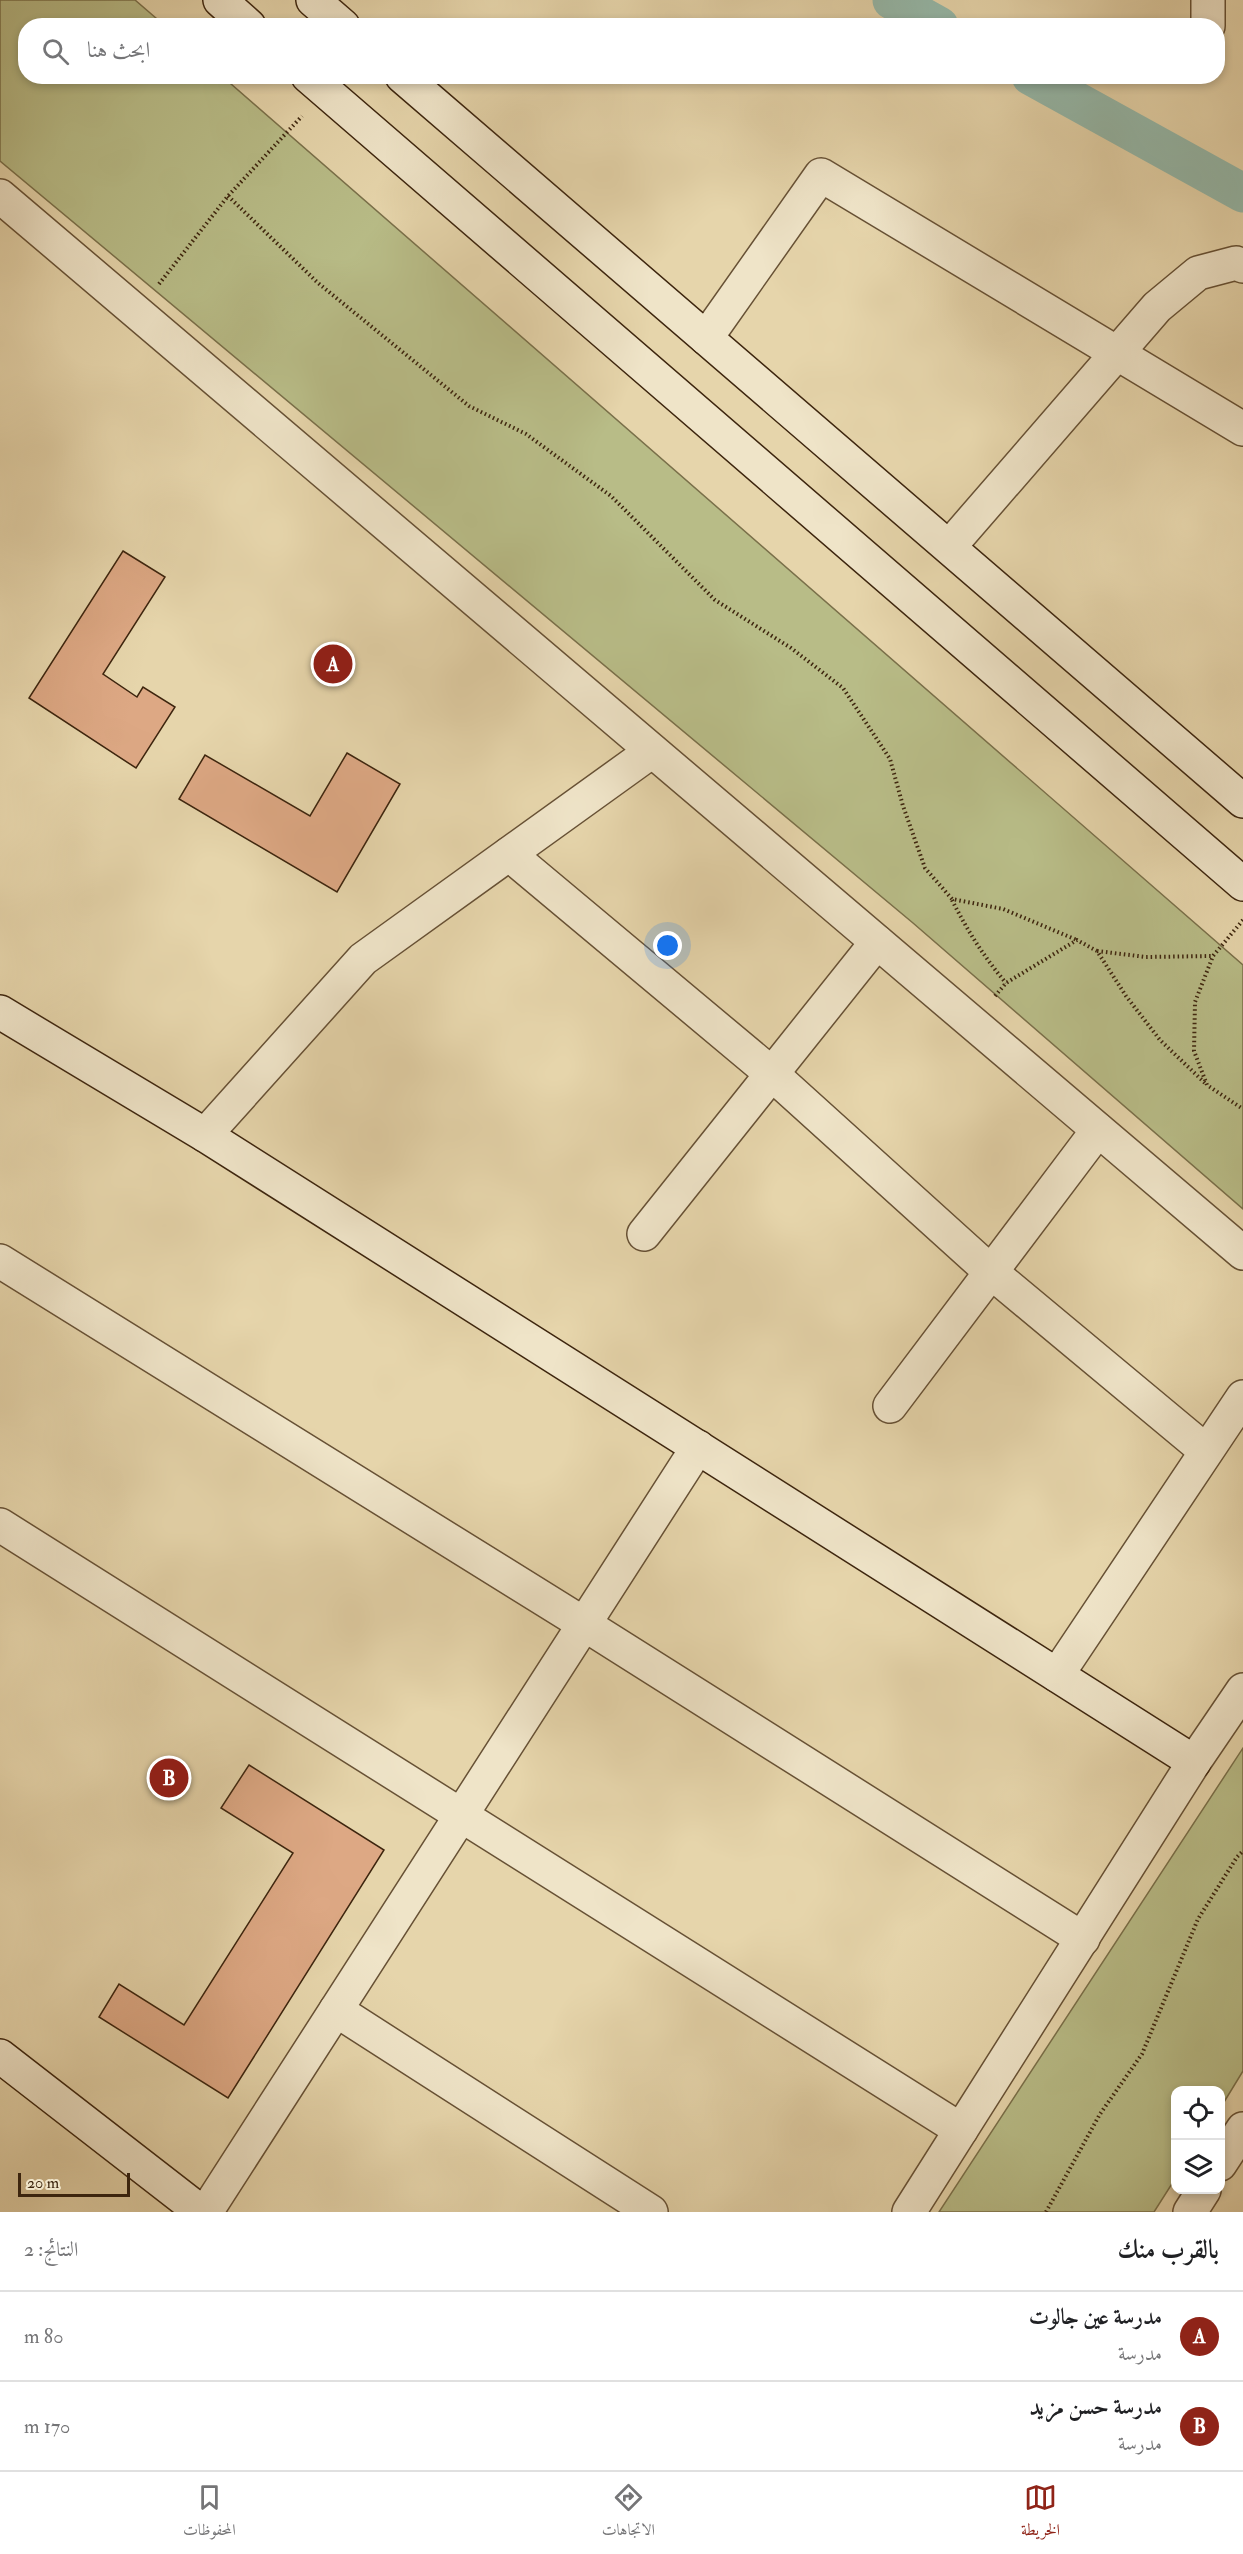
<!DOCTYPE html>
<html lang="ar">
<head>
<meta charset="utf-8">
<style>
  :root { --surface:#fff; --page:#f6f6f6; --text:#202124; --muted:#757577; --line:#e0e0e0; --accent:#8f2418 }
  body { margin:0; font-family:"IM FELL Double Pica",Amiri,serif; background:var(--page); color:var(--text); direction:rtl }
  .controls { position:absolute; right:18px; bottom:18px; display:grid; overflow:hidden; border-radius:12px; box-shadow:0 3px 9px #0003 }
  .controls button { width:54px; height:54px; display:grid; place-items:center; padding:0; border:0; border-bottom:2px solid var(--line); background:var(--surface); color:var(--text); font:30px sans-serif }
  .scale { position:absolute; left:18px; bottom:15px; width:112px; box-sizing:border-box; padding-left:6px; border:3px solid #3d250e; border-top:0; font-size:16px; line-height:21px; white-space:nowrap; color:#3d250e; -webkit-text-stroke:4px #efe4c8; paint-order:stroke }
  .you { position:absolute; left:668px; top:946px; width:21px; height:21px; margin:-15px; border:4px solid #fff; border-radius:50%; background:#1a73e8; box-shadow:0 0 0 9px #1a73e833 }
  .badge { display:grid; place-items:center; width:39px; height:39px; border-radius:50%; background:var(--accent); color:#fff; font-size:20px; font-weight:700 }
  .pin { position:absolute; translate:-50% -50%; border:3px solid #fff; box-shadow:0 2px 6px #0006 }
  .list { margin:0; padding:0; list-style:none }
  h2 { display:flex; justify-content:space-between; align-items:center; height:78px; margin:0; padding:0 24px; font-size:26px }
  h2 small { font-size:20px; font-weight:400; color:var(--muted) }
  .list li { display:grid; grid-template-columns:39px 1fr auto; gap:18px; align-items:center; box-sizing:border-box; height:90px; padding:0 24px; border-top:2px solid var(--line) }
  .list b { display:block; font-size:22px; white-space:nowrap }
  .list p { margin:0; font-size:20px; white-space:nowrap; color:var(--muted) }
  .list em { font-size:20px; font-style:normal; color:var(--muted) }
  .icon { flex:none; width:33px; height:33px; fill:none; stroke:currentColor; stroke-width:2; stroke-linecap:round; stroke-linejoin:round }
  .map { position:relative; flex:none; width:1243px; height:2212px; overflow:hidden; direction:ltr }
  .search { position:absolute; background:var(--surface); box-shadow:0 3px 9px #0003; left:18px; right:18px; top:18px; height:66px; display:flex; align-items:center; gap:15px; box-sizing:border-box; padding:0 21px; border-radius:24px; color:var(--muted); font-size:22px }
  .sheet { height:258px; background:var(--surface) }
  nav { display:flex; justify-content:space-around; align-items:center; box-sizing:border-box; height:84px; border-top:2px solid var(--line); background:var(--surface); font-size:16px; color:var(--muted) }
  nav a { display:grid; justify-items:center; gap:3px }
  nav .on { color:var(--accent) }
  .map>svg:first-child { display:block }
</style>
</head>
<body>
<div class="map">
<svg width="1243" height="2212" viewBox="0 0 1243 2212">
  <rect width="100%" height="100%" fill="#e6d5ab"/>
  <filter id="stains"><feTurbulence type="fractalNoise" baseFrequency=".00333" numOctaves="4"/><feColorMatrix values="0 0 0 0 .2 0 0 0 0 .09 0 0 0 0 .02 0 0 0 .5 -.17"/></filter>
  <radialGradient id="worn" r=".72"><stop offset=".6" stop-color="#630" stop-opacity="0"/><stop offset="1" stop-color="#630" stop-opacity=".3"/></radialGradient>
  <g fill="#b8bc87" stroke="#7a704a" stroke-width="1.5">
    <polygon points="0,0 135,0 164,25 26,26 26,76 223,77 1243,965 1243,1209 913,923 0,161"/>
    <polygon points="1243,1748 1243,2071 1221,2107 1220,2090 1176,2090 1175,2179 1154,2212 939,2212"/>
  </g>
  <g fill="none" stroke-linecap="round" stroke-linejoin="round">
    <g stroke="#96b9aa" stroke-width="39">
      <polyline points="892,0 939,26"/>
      <polyline points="1031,76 1243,193"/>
    </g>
  </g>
  <g fill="#dda884" stroke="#3d250e" stroke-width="1.5">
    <polygon points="123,551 165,577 103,674 137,697 143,687 175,707 136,768 29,698"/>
    <polygon points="347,753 400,784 337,892 179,799 205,755 310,816"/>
    <polygon points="249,1765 384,1850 228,2098 99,2017 119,1984 184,2025 293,1853 221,1808"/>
  </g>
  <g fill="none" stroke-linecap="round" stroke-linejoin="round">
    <defs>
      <g id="minor">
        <polyline points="1208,0 1208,26"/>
        <polyline points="706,338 821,175 1243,429"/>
        <polyline points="949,547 1157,307 1198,273 1236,263 1243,266"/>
        <polyline points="509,854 772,1074 991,1272 1206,1451"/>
        <polyline points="205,1135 363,959 652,751"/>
        <polyline points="644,1234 877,942"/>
        <polyline points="0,1261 584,1624 1083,1939"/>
        <polyline points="890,1406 1098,1130"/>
        <polyline points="0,1525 961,2130"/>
        <polyline points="1057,1675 1243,1397"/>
        <polyline points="336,2010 651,2212"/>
        <polyline points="206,2212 698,1447"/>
        <polyline points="909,2212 1194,1762 1243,1690"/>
      </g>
      <g id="tertiary">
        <polyline points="0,196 1243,1253"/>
        <polyline points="1220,2164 1243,2129"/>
        <polyline points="1190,2212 1204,2190"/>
      </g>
      <g id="secondary">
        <polyline points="220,0 249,26"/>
        <polyline points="313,0 343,26"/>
        <polyline points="308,76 1243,884"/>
        <polyline points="402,76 1243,801"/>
        <polyline points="0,1012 205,1135 1194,1762"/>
        <polyline points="0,2056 201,2212"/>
      </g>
    </defs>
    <use href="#minor" stroke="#675135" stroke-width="36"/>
    <use href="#tertiary" stroke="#675135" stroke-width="36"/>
    <use href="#secondary" stroke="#3d250e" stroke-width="36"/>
    <g stroke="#3d250e" stroke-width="4" stroke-dasharray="1.5 3" stroke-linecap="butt">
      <polyline points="228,196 318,283 469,406 526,434 611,496 715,600 791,648 843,688 890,759 903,806 925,868 952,899 1003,909 1077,940"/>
      <polyline points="159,284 228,196 302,116"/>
      <path d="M952 900C967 930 984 957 1006 983"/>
      <polyline points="1243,920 1213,956 1195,1002 1194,1051 1207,1085 1243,1109"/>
      <polyline points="1097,951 1146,957 1213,956"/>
      <polyline points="995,996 1006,983 1077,940 1097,951 1126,996 1160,1040 1207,1085"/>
      <polyline points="1046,2212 1100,2114 1142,2054 1198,1919 1237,1857 1243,1851"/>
    </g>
    <use href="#minor" stroke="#efe4c8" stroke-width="33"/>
    <use href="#tertiary" stroke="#efe4c8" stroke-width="33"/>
    <use href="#secondary" stroke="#efe4c8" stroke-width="33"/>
  </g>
  <rect width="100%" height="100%" filter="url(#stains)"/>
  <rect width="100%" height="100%" fill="url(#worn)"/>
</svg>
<div class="controls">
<button><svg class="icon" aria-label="locate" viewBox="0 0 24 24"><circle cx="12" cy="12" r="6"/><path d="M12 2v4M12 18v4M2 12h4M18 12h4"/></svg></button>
<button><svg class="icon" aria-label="layers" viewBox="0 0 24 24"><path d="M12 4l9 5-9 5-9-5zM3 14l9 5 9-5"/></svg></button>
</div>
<div class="scale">20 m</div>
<div class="you"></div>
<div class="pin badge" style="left:333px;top:664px">A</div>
<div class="pin badge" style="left:169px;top:1778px">B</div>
<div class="search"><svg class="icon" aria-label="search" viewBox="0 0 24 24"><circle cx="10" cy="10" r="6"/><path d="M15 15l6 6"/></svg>ابحث هنا</div>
</div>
<section class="sheet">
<h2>بالقرب منك<small>النتائج: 2</small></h2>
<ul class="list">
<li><span class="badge">A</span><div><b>مدرسة عين جالوت</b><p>مدرسة</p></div><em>80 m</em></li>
<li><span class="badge">B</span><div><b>مدرسة حسن مزيد</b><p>مدرسة</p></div><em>170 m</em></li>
</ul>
</section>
<nav>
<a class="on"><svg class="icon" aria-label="map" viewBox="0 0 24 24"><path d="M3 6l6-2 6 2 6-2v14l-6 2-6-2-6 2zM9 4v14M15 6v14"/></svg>الخريطة</a>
<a><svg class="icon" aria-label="directions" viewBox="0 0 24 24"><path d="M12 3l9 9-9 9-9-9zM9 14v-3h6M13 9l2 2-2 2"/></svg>الاتجاهات</a>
<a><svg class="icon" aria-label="saved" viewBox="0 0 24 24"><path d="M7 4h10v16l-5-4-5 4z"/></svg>المحفوظات</a>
</nav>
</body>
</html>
